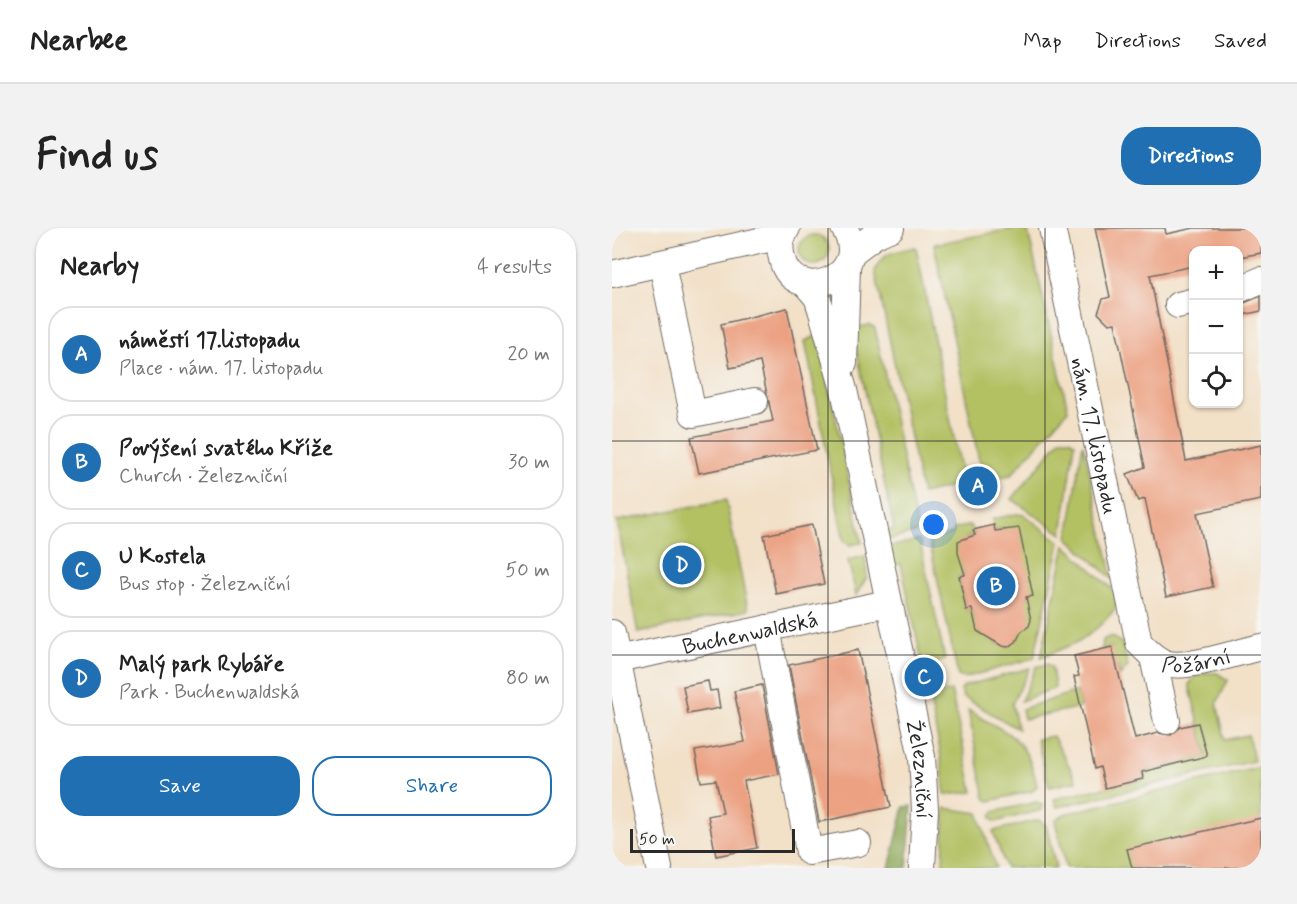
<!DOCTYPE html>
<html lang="en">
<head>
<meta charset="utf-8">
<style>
  :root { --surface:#fff; --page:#f2f2f2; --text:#222; --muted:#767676; --line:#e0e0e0; --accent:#1f6fb2 }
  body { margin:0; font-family:Mynerve,sans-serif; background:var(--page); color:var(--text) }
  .controls { position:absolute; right:18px; top:18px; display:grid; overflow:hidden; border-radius:12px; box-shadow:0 2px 4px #0004 }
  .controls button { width:54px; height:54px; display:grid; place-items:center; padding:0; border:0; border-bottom:2px solid var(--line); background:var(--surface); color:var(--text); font:30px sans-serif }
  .scale { position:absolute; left:18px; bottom:15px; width:165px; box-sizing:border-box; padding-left:6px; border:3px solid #2b2b2b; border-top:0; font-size:16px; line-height:21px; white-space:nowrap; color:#2b2b2b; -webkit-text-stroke:4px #f6f6f2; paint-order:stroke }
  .you { position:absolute; left:322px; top:297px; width:21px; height:21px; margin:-15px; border:4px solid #fff; border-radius:50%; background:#1a73e8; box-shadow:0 0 0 9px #1a73e833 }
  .badge { display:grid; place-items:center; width:39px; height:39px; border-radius:50%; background:var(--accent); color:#fff; font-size:20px; font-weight:700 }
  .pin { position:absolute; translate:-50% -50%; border:3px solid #fff; box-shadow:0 2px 6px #0006 }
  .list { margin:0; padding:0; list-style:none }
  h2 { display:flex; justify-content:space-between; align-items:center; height:78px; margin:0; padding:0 24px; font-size:26px }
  h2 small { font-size:20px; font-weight:400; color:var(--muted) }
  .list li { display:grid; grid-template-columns:39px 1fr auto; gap:18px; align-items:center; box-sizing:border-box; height:96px; margin:0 12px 12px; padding:0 12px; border:2px solid var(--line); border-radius:24px }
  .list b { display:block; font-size:22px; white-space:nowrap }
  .list p { margin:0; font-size:20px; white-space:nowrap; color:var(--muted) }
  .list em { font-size:20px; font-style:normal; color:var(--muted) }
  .actions { display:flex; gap:12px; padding:18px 24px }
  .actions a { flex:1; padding:14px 0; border:2px solid var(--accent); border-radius:24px; text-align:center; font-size:21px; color:var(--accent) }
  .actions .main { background:var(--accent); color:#fff }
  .icon { flex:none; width:33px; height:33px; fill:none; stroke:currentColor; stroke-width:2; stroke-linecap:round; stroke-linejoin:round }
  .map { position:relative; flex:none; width:649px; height:640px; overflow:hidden; border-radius:24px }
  header { display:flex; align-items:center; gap:36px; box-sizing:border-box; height:84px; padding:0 30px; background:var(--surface); border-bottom:2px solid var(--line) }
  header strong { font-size:28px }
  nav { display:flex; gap:33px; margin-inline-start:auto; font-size:21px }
  .intro { display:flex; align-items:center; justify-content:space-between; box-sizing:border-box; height:144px; padding:0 36px }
  h1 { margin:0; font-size:42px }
  .button { padding:15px 27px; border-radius:24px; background:var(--accent); color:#fff; font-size:21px; font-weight:700 }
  main { display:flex; gap:36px; padding:0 36px }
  aside { flex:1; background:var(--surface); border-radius:24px; box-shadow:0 2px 4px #0004 }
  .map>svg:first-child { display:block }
</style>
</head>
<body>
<header>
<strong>Nearbee</strong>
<nav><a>Map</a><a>Directions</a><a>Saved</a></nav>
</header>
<div class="intro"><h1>Find us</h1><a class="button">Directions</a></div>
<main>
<aside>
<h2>Nearby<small>4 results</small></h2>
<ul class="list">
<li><span class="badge">A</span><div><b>náměstí 17.listopadu</b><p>Place · nám. 17. listopadu</p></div><em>20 m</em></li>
<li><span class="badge">B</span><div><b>Povýšení svatého Kříže</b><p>Church · Železniční</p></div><em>30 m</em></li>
<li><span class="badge">C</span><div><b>U Kostela</b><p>Bus stop · Železniční</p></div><em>50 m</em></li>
<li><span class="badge">D</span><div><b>Malý park Rybáře</b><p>Park · Buchenwaldská</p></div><em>80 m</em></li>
</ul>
<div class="actions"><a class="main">Save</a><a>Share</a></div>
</aside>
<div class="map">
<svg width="649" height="640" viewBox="0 0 649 640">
  <rect width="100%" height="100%" fill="#f6f6f2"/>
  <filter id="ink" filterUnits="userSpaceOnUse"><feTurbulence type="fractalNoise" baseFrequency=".0167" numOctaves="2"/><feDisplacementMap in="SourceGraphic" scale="12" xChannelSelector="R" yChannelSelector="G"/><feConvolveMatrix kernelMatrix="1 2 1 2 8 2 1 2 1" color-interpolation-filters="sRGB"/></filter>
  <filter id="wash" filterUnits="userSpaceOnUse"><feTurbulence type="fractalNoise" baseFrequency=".008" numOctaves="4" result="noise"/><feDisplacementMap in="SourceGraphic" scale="24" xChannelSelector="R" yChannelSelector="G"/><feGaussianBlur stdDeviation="1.35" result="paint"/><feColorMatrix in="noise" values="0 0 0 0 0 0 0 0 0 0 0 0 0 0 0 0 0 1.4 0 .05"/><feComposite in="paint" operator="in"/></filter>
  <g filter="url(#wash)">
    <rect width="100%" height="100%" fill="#f2e0c7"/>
    <g fill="#b3c163" stroke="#6f7647" stroke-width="1.5">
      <polygon points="405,0 416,3 456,182 399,247 371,252 322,16"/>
      <circle cx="202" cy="22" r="15"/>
      <path d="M304 19 351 256 310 266 263 43C271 23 285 23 304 19Z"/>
      <polygon points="258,97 263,100 306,304 274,312 272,304 282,301 240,100"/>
      <polygon points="206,107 250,315 238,317 232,313 193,113"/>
      <polygon points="449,211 458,211 463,215 450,306 400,271"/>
      <polygon points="471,215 501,351 456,310"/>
      <polygon points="114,272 136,382 26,405 5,293"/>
      <polygon points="405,286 412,287 448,314 422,430 352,450 346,448 317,312 342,305 342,301 358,297 363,307 355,309 346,320 353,347 347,348 354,382 360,381 367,405 381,409 384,415 396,419 406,411 414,369 420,368 391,301 383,303 380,291"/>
      <polygon points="306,312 308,314 333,432 311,438 289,336 280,337 277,319"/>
      <path d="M453 317 504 364V380C479 410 465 416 429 429Z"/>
      <polygon points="253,328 255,349 244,367 236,332"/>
      <polygon points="499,408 510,415 516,438 508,448 506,439 495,442 500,419 490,421 491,412"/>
      <polygon points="435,436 440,439 443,460 409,473 424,439"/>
      <polygon points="418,440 400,476 406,501 351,469 349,462 353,458"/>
      <polygon points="594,445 605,445 616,452 605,475 613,512 636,507 642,533 445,579 442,571 531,551 531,544 595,528 577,456 583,449"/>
      <polygon points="339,463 361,564 333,567 328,522 317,467"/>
      <polygon points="465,463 469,479 412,491 410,481"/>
      <path d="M356 482C398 508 414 506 425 558L421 563 377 573 373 570Z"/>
      <polygon points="441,508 465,553 437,559 425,511"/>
      <polygon points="649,539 649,640 454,640 443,593 452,586"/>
      <polygon points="425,574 430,577 430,582 383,594 379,590 381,584"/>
      <polygon points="333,580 366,585 384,640 331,640"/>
      <polygon points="427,592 434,597 444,640 394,640 381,603"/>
    </g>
    <polygon fill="#8ea759" stroke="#5c6942" stroke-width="1.5" points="300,578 295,640 277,640 292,579"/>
    <g id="blocks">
      <g fill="#eca182">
        <polygon points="483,0 553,0 554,6 582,0 649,0 649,25 627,29 627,22 582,22 582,38 538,47 574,233 649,217 649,272 585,285 601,359 554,369 533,271 526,273 515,246 533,239 503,95 497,96 486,85 491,71 498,69"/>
        <polygon points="649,68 649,83 627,88 627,77"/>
        <polygon points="175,80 205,222 87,245 79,209 161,193 148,134 118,140 109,96"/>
        <polygon points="200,297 212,356 164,366 152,307"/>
        <polygon points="382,297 383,303 407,300 421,368 414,369 419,392 417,398 409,404 404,414 396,419 390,418 365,403 360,381 354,382 347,348 353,347 346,325 346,313 363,307 361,302"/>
        <polygon points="500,419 523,511 546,505 559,507 568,499 586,495 595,528 530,544 531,551 493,560 488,539 483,541 462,449 467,448 462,428"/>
        <polygon points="246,422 279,579 207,594 177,437"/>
        <polygon points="96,453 98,463 105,462 108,480 76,486 71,458"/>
        <polygon points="150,457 167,546 132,553 145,620 104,628 96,588 111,585 104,552 89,554 83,523 133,514 122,463"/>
        <polygon points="649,590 649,640 520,640 515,621"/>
      </g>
    </g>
  </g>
  <g filter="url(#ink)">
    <use href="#blocks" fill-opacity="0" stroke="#716a62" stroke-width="1.5"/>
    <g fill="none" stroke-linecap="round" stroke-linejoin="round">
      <defs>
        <g id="minor">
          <path d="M175 0C168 11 167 19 170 31 182 80 263 49 232 0"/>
          <path id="s1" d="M440 0 527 415C535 423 542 431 553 435 574 442 626 424 649 419"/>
          <polyline points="239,25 263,7 279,0"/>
          <polyline points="50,36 81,186 143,173"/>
          <polyline points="0,46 169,8"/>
          <path id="s2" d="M192 54 205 69 209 81 232 162 310 529 313 582 310 640"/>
          <polyline points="626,62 649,52"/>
          <polyline points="566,77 582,73"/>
          <polyline points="232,135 235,38"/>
          <polyline points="155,400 197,624 246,615"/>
          <polyline points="0,405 47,640"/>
          <polyline points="541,429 555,493"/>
          <path id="s3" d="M0 433 276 375"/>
        </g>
      </defs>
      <use href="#minor" stroke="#716a62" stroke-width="28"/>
      <use href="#minor" stroke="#fff" stroke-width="26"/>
    </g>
  </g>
  <path fill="none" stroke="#2b2b2b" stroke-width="1.5" stroke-opacity="0.55" d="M216 0V640M433 0V640M0 213H649M0 427H649"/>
  <g text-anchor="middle" stroke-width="4.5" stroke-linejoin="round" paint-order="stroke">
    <g font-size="22" fill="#2b2b2b" stroke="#f6f6f2">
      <text dy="8" stroke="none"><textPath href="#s1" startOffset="212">nám. 17. listopadu</textPath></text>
      <text dy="8" stroke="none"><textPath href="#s3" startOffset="141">Buchenwaldská</textPath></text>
      <text dy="8" stroke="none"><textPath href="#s1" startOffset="489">Požární</textPath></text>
      <text dy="8" stroke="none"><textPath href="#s2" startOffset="504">Železniční</textPath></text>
    </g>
  </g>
</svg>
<div class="controls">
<button>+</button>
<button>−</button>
<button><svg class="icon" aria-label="locate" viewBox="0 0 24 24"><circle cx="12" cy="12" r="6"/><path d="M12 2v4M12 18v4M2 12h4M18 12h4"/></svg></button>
</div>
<div class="scale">50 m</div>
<div class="you"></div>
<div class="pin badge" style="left:366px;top:258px">A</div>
<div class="pin badge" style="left:384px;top:358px">B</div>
<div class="pin badge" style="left:312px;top:449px">C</div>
<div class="pin badge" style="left:70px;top:337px">D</div>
</div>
</main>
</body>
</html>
